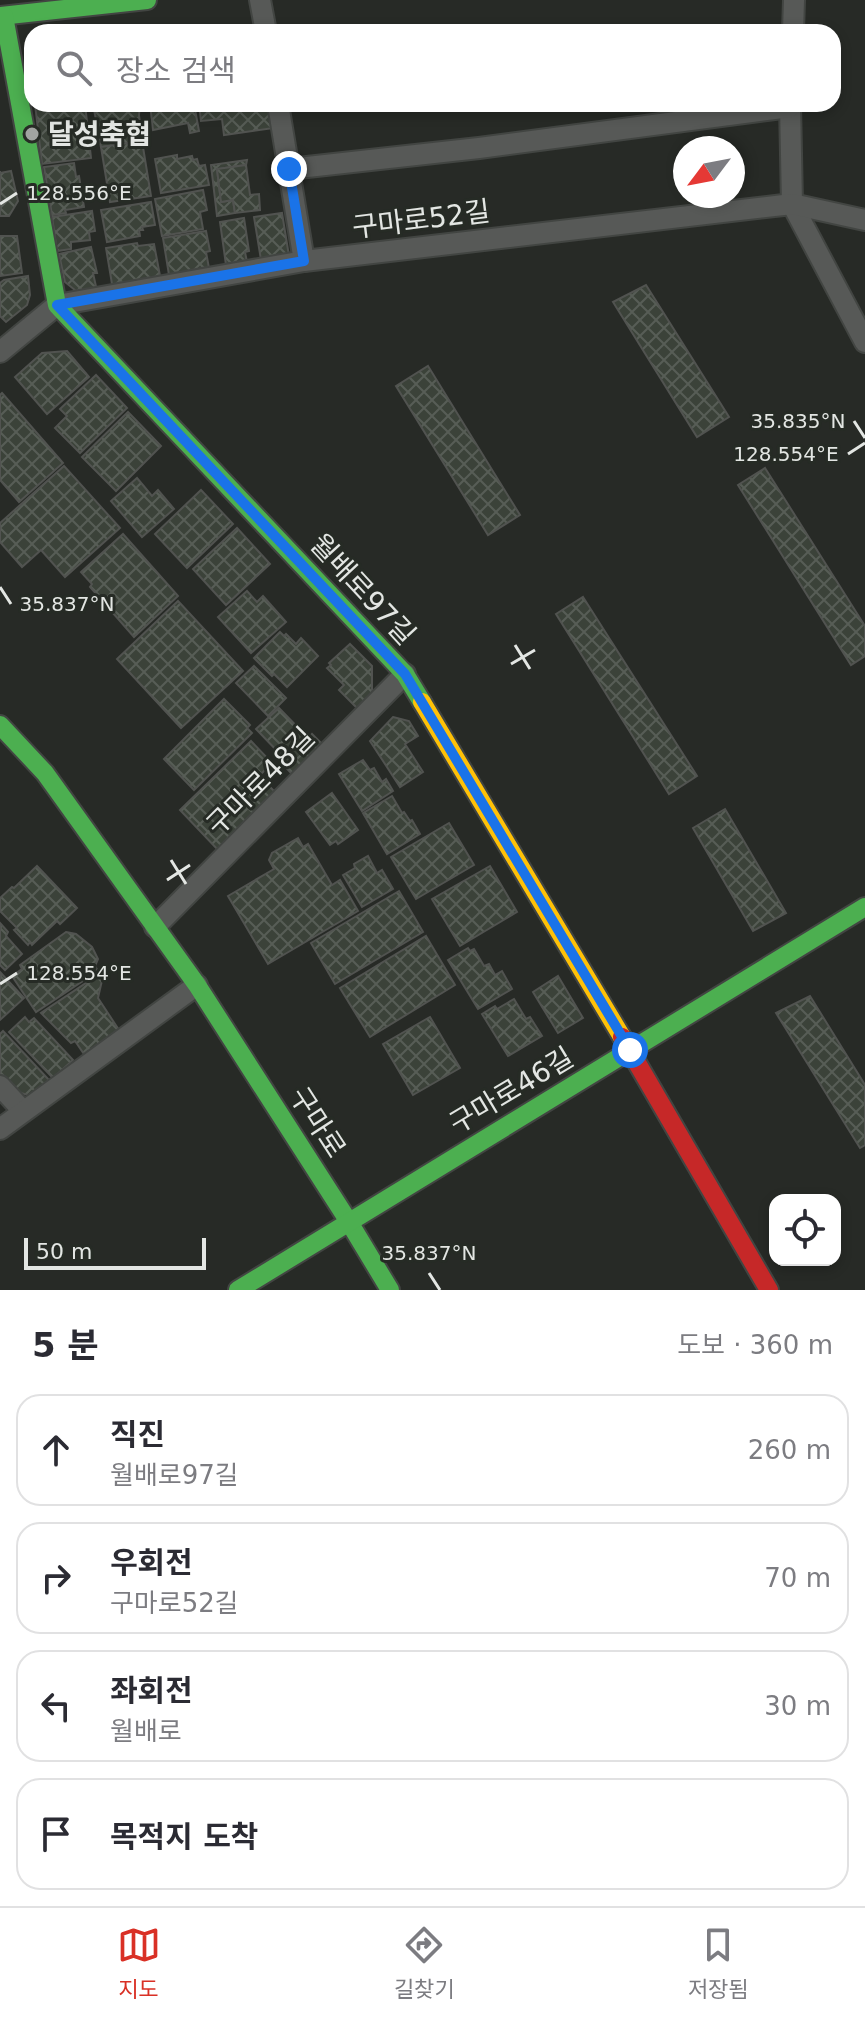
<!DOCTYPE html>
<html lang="ko">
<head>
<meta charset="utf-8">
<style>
  :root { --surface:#fff; --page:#f7f7f7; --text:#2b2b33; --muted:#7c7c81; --line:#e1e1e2; --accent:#d93025 }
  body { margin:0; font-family:"DejaVu Sans","Noto Sans KR",sans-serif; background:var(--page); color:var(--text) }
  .controls { position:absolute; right:24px; bottom:24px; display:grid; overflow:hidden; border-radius:16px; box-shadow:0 4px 12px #0003 }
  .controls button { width:72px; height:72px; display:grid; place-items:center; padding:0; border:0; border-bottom:2px solid var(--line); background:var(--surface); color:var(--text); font:40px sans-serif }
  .compass { position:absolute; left:673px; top:136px; width:72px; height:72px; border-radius:50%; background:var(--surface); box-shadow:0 4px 12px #0003; rotate:238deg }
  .scale { position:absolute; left:24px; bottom:20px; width:182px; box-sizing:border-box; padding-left:8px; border:4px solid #e3e6e3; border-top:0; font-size:22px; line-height:28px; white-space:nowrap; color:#e3e6e3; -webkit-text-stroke:6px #262b25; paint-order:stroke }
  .stop { position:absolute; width:24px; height:24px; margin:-18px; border:6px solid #1a73e8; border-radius:50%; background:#fff }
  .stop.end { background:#1a73e8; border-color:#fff; box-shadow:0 2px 8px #0008 }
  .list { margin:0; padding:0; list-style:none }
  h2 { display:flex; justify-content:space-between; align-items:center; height:104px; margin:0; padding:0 32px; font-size:34px }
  h2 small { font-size:26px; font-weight:400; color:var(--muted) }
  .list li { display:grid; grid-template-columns:52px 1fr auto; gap:24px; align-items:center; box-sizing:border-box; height:112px; margin:0 16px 16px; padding:0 16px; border:2px solid var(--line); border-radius:24px }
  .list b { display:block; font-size:30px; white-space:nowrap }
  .list p { margin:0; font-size:26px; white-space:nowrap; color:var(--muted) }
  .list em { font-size:26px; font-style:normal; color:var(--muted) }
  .icon { flex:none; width:44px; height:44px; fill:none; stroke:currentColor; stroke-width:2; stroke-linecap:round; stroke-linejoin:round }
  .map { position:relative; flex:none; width:865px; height:1290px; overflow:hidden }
  .search { position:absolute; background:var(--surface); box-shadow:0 4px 12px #0003; left:24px; right:24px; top:24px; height:88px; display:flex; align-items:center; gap:20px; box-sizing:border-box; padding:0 28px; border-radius:24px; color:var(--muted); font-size:30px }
  .sheet { height:616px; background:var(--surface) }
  nav { display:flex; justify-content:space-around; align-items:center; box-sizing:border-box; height:112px; border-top:2px solid var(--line); background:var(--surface); font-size:22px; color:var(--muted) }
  nav a { display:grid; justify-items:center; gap:4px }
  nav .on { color:var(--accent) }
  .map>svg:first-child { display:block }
</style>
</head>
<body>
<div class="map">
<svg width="865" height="1290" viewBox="0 0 865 1290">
  <defs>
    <pattern id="building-cross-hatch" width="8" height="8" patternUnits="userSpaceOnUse" patternTransform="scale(2)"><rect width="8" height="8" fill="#3b4239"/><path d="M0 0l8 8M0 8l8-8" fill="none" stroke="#575d56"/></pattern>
  </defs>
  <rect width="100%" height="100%" fill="#272a26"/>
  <g fill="url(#building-cross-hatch)" stroke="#515350" stroke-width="2">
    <polygon points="35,104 85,104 91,158 42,164"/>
    <polygon points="93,104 140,104 139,115 142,141 101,147"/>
    <polygon points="150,104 194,104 199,131 190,133 188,123 153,130"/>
    <polygon points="199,104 270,104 274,128 224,135 222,119 201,121"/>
    <polygon points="142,141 151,196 110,202 101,147"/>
    <polygon points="177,155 177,159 192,156 193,160 197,159 199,166 205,165 209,185 161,193 155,159"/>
    <polygon points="247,160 246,165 217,169 221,202 233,200 235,213 217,216 211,165"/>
    <polygon points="74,163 76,177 79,176 84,207 65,210 66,213 52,215 44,167"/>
    <polygon points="246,165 250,195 259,194 260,210 235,213 233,200 221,202 217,169"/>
    <polygon points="0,171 0,173 11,171 18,201 9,216 0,216"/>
    <polygon points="203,190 207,210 200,212 203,229 162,236 155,199"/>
    <polygon points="151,202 155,225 142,227 143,230 139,230 140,236 107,242 101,210"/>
    <polygon points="92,211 95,231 89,232 90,240 71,242 71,249 57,251 52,217"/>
    <polygon points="282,213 289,256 261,260 254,217"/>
    <polygon points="244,218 249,251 245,252 247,262 226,265 220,222"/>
    <polygon points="206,231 210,251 206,252 209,268 169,275 163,238"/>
    <polygon points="0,236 17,236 22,273 0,276"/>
    <polygon points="137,243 138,246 154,244 161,281 113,290 106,248"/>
    <polygon points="91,247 97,273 93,273 97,291 81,295 65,282 59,254"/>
    <polygon points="28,276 30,295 27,305 6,322 0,316 0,283 4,280"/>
    <polygon points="646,285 729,417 697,437 613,302"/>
    <polygon points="67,351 89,377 47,414 15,377 42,353"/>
    <polygon points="428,366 520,515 488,535 396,386"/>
    <polygon points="96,375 127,408 80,453 55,428 67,416 60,409"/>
    <polygon points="2,393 63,463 19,502 0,480 0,395"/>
    <polygon points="128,412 161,446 116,491 82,457"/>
    <polygon points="64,466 120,528 65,577 41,550 22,567 0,542 0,523"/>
    <polygon points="765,468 865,626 865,656 851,665 738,485"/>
    <polygon points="137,478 152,496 158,490 174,509 142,537 111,501"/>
    <polygon points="201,490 233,524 187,568 155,534"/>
    <polygon points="237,528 270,564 226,605 193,569"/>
    <polygon points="123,534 178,596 134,637 90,587 92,584 81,572"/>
    <polygon points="247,591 257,602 263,596 286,622 251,653 218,617"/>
    <polygon points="583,597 697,776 669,794 556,614"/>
    <polygon points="178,601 243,671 181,728 117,659"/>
    <polygon points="280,632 284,636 286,634 296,644 301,638 318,656 287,687 274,674 272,676 254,658"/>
    <polygon points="350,644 372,666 372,694 357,708 339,690 344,685 327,668 331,665 329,663"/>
    <polygon points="254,666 286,698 268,716 236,683"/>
    <polygon points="224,699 250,725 247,728 252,733 194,790 164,759"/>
    <polygon points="279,708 308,738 312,734 324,746 293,775 277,758 281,755 256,729"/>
    <polygon points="393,717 409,721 418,736 405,744 423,772 400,787 370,741"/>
    <polygon points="251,741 272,763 259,776 275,792 228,838 231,841 220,852 180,810"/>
    <polygon points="363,760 370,770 374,768 382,782 386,779 393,791 362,811 339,774"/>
    <polygon points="332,793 358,830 338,844 336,841 330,845 306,812"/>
    <polygon points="392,796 402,813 404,812 410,821 412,820 420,834 387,854 363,813"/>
    <polygon points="725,809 786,913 753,931 693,828"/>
    <polygon points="449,823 474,865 416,899 391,857"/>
    <polygon points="298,838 303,847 308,844 332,885 340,880 358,911 268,964 228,896 274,869 269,860 272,853"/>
    <polygon points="368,856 377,873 382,870 393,889 362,907 343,875 355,868 354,864"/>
    <polygon points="37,866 77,908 60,924 57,921 32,945 30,942 28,945 14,930 17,928 0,911 0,898 12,887 14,888"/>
    <polygon points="490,866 517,912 460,946 432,899"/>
    <polygon points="399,891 423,932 335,984 311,943"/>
    <polygon points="0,923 8,932 6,936 22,954 5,970 0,965"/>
    <polygon points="66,932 76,934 92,947 98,959 95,966 98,971 36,1012 12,976 22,969 20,965"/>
    <polygon points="426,936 455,985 370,1037 340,988"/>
    <polygon points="468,948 470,951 474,949 484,966 489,964 495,975 502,971 512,989 478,1009 448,960"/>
    <polygon points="0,972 24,998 0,1020"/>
    <polygon points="101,973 103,976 98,998 119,1030 84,1054 75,1041 71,1043 41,1013"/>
    <polygon points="558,976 583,1018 558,1033 533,992"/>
    <polygon points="810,996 865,1085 865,1145 860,1148 776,1013"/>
    <polygon points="514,999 526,1019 530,1017 542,1036 508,1056 482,1014 495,1006 497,1009"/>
    <polygon points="25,1017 29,1022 34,1018 73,1060 53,1078 9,1032"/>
    <polygon points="430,1017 460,1068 413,1095 383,1044"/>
    <polygon points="3,1031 49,1080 32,1096 17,1092 0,1074 0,1034"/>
  </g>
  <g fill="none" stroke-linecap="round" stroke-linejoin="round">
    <defs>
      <g id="street">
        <polyline points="260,0 266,32"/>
        <polyline points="793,32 794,0"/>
        <polyline points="278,104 304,261"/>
        <polyline points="790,104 792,204 865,342"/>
        <polyline points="289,169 479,148 790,107"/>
        <polyline points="0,352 57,305 304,261 792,204 865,220"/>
        <polyline points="155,927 405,674"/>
        <polyline points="0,1086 23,1111"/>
        <polyline points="0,1129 197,985"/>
      </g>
      <g id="fast">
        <polyline points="0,16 147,0"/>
        <polyline points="4,16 57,305 405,674 422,702"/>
        <polyline points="0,725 45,773 197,985 349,1222 390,1290"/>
        <polyline points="238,1290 865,907"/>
      </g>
      <polyline id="slow" points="422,702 622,1037"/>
      <polyline id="jam" points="622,1037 769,1290"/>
    </defs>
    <use href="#street" stroke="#424542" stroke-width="24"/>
    <use href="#fast" stroke="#424542" stroke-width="22"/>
    <use href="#slow" stroke="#424542" stroke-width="22"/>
    <use href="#jam" stroke="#424542" stroke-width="22"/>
    <use href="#street" stroke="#575957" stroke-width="20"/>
    <use href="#fast" stroke="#4caf50" stroke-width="18"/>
    <use href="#slow" stroke="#ffc107" stroke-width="18"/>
    <use href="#jam" stroke="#c62828" stroke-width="18"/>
  </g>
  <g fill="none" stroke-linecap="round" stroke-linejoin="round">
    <polyline stroke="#1a73e8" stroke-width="10" points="289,169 304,261 57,305 405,674 630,1050"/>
  </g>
  <path fill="none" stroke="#e3e6e3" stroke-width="3" d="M0 204 17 193M854 421 865 438M848 454 865 443M0 587 11 604M515 645 530 669M511 664 535 650M171 860 186 884M167 880 190 865M0 984 17 973M429 1273 440 1290"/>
  <circle fill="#a1a4a1" stroke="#262b25" stroke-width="3" cx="32" cy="134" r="8"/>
  <g text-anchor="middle" stroke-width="6" stroke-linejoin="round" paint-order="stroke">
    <g font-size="28" font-weight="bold" fill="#e3e6e3" stroke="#262b25" text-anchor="start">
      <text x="48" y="144">달성축협</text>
    </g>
    <g font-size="28" fill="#e3e6e3" stroke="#262b25">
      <text transform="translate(421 219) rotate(-7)" y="10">구마로52길</text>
      <text transform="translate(363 589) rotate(47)" y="10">월배로97길</text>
      <text transform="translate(260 781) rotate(-45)" y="10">구마로48길</text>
      <text transform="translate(511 1090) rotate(-31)" y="10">구마로46길</text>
      <text transform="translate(318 1122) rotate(57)" y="10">구마로</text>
    </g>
  </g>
  <g font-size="20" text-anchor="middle" fill="#e3e6e3" stroke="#262b25" stroke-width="6" stroke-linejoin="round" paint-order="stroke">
    <text x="79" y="200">128.556°E</text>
    <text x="798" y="428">35.835°N</text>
    <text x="786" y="461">128.554°E</text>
    <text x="67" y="611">35.837°N</text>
    <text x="79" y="980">128.554°E</text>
    <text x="429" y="1260">35.837°N</text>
  </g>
</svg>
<div class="controls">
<button><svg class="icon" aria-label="locate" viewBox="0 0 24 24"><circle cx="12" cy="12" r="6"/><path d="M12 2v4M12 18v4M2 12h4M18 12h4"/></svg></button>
</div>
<svg class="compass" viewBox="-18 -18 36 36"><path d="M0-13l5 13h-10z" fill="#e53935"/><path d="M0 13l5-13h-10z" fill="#7c7c81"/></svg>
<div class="scale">50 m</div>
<div class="stop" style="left:630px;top:1050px"></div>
<div class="stop end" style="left:289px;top:169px"></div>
<div class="search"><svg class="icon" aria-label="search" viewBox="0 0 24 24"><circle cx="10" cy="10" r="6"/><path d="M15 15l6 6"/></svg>장소 검색</div>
</div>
<section class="sheet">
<h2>5 분<small>도보 · 360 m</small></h2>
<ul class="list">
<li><svg class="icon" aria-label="ahead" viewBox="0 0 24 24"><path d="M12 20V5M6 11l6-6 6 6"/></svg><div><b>직진</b><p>월배로97길</p></div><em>260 m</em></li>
<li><svg class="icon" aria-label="right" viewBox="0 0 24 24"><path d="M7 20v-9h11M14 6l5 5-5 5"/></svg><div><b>우회전</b><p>구마로52길</p></div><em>70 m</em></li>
<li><svg class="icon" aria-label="left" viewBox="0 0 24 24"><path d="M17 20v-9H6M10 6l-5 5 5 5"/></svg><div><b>좌회전</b><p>월배로</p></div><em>30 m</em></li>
<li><svg class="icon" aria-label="arrive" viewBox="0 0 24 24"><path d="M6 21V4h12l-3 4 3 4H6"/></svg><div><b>목적지 도착</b></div></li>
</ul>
</section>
<nav>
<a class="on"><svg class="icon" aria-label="map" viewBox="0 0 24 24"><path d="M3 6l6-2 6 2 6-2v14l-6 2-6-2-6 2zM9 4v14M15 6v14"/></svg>지도</a>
<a><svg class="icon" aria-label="directions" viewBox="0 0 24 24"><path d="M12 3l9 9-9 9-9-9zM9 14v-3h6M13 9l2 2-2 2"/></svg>길찾기</a>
<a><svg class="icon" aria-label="saved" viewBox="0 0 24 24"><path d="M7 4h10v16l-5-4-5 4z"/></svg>저장됨</a>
</nav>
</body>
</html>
